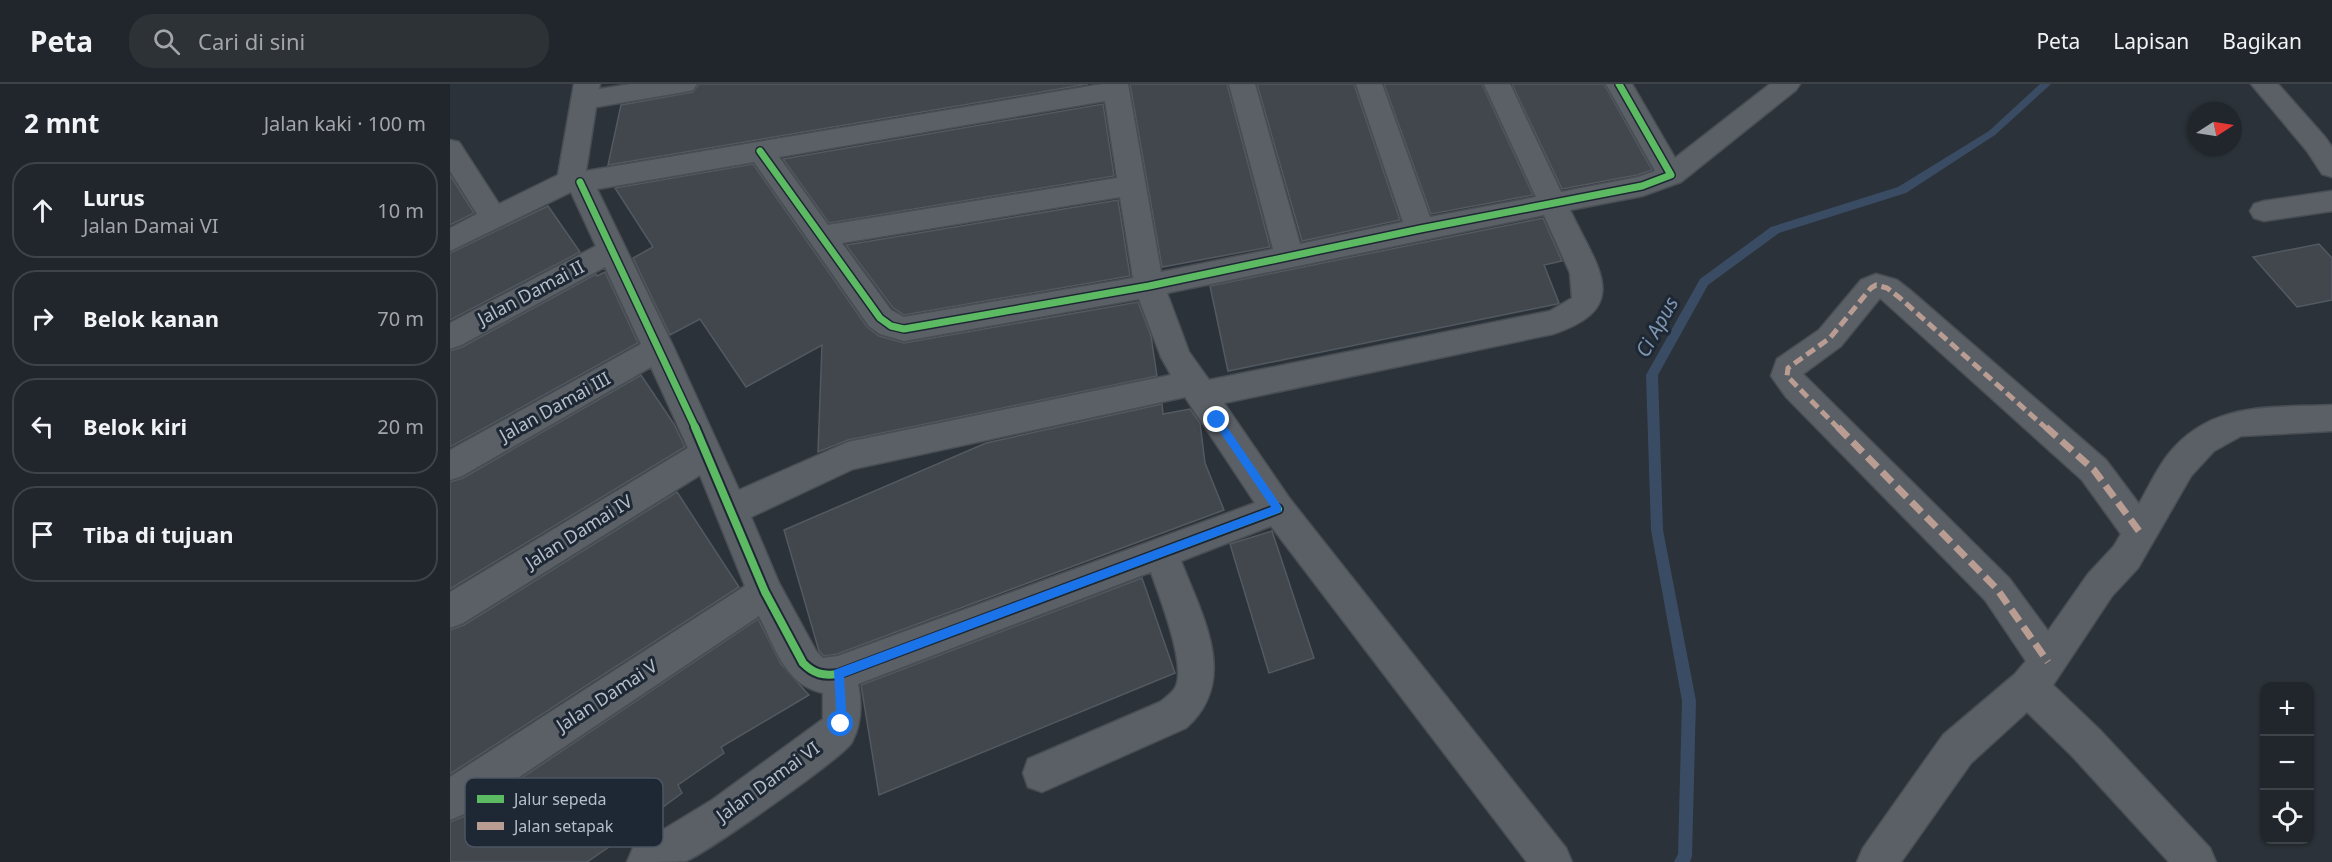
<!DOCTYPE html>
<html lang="id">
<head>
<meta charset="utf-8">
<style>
  :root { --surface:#20262b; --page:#2d3237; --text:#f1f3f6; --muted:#a2a5a9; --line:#3d4347 }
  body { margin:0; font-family:"Noto Sans",sans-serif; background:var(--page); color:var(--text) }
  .controls { position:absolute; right:18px; bottom:18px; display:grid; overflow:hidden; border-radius:12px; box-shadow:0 2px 4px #0004 }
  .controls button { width:54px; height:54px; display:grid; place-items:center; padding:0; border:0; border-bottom:2px solid var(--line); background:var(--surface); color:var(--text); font:30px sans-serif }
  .compass { position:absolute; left:1738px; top:18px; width:54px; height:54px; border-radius:50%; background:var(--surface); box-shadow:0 2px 4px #0004; rotate:78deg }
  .stop { position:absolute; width:18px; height:18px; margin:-14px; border:4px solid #1a73e8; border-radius:50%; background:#fff }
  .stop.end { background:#1a73e8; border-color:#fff; box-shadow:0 2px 6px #0008 }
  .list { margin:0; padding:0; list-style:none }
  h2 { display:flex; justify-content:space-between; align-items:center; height:78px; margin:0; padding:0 24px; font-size:26px }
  h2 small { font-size:20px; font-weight:400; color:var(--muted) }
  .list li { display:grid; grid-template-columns:39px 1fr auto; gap:18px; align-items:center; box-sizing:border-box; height:96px; margin:0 12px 12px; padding:0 12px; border:2px solid var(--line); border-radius:24px }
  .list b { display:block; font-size:22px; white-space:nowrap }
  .list p { margin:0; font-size:20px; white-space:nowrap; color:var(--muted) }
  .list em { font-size:20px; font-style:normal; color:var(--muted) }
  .icon { flex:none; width:33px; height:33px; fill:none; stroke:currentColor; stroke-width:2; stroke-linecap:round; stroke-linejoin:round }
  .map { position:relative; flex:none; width:1882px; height:778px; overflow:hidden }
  header { display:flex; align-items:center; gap:36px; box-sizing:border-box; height:84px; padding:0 30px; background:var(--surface); border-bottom:2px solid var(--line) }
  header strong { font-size:28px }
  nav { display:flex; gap:33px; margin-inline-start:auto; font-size:21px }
  .search { width:420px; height:54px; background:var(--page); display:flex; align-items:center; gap:15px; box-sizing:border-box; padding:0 21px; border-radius:24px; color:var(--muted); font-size:22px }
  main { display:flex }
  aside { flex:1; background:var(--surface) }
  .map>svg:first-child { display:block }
</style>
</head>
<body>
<header>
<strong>Peta</strong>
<div class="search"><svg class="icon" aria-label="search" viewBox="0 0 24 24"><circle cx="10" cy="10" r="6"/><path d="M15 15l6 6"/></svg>Cari di sini</div>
<nav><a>Peta</a><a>Lapisan</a><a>Bagikan</a></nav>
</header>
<main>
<aside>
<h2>2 mnt<small>Jalan kaki · 100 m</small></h2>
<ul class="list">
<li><svg class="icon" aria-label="ahead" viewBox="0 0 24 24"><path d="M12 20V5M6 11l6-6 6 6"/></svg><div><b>Lurus</b><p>Jalan Damai VI</p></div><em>10 m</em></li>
<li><svg class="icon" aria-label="right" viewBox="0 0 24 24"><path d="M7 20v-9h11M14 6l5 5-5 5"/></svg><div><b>Belok kanan</b></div><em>70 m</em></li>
<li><svg class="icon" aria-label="left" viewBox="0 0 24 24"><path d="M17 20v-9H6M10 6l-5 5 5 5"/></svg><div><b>Belok kiri</b></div><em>20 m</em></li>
<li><svg class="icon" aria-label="arrive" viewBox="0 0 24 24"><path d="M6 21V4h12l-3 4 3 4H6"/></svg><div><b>Tiba di tujuan</b></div></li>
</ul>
</aside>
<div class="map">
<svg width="1882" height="778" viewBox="0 0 1882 778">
  <rect width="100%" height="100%" fill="#2b3239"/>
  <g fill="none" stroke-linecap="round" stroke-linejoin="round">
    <polygon fill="#3a4c64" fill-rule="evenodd" points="1590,0 1601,0 1545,51 1456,109 1329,149 1258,201 1208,291 1213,446 1246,617 1242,772 1240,778 1224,778 1228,770 1232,617 1201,446 1196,291 1250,195 1321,143 1448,103 1539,47"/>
  </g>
  <g fill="#42474e" stroke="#535961" stroke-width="1.5">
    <polygon points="249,0 638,0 158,81 171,21 243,8"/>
    <polygon points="680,0 777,0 820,163 712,183"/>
    <polygon points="807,0 904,0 950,136 852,157"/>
    <polygon points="934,0 1032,0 1083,111 981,130"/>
    <polygon points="1062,0 1154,0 1202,86 1187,91 1112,105"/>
    <polygon points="653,20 664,92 379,139 333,75"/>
    <polygon points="303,80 417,243 429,252 454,259 688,218 701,252 707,292 398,356 368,368 372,261 296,303 250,235 220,251 183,174 203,163 165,104"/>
    <polygon points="0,91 24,129 0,141"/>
    <polygon points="668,116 680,192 454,231 443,224 396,161"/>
    <polygon points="98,122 130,168 0,236 0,169"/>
    <polygon points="1093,134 1112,177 1094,181 1109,219 1107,220 778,287 760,202"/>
    <polygon points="1869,160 1882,174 1882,216 1847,223 1803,173"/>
    <polygon points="155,188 188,259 0,363 0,267 12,263 146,190 147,192"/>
    <polygon points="191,291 224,340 235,363 0,505 0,398 13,394"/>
    <polygon points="712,320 713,330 740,325 750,339 755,379 774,426 387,570 374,572 369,567 334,446 536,359"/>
    <polygon points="227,408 289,503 0,690 0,546 14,541"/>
    <polygon points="822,447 864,574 819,589 780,460"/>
    <polygon points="692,494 725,589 429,711 411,601"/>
    <polygon points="308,535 331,580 359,611 271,663 274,669 228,701 232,709 190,740 191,741 137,778 0,778 0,738 15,732"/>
  </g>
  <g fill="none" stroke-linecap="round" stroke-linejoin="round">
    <defs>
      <g id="minor">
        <path d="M124 0H150L149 5 181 0H247L243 6 234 8 146 23 136 87 652 0H678L711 188 823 165 779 0H805L850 160 953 138 906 0H932L980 133 1086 113 1034 0H1060L1111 108 1188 93 1205 87 1156 0H1182L1225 74 1320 0H1350L1346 6 1231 98 1192 112 1120 126C1146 182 1185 223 1103 250L774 319 840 415 1116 764 1122 778H1077L821 442 731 477C752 532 790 596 736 644L592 708 578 703 573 689 578 675 710 618C715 614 724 608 726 602 736 579 709 512 701 488L408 600C412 620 412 639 402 658 394 673 256 769 236 777 223 778 191 778 177 778L183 764 262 716 373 635V609C335 601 325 563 309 532L14 730 0 736V693L295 502 250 391 13 539 0 544V508L238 364 201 283 12 392 0 396V366L191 260 155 183 11 261 0 265V239L146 162 121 108 0 167V144L27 130 0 87V56L9 58 49 120 108 91ZM655 17 667 94 378 141 329 73ZM304 78 419 242 430 250 454 257 689 215 711 273 721 291 398 358 289 406 224 264 147 105ZM670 113 683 194 454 233 441 226 392 159ZM1094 131 1120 189 1122 214 1100 227 759 296 739 268 717 209ZM735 313 805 419 388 572 373 574 366 567 329 499 301 433 403 385Z"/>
        <polygon points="1801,0 1828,0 1875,53 1882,63 1882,93 1872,90 1857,67"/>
        <polygon points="1882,107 1882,127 1814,137 1804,134 1800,127 1804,120 1814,117"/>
        <path d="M1426 190 1447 196 1460 206 1656 376 1689 420C1698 404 1706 387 1717 372 1759 317 1820 324 1882 321V347L1791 352 1764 367 1741 392 1688 484 1662 512 1603 601 1650 646 1760 764 1766 778H1719L1622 672 1577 628 1521 679 1451 778H1407L1413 764 1493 651 1565 590 1576 577 1535 516 1336 313 1321 292 1327 275 1369 246 1411 196ZM1430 214 1632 396 1671 450 1664 462 1638 490 1598 547 1559 494 1353 290 1391 262Z"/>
      </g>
    </defs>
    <use href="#minor" stroke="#494e54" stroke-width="3"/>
    <use href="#minor" fill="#5b6067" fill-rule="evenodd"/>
    <polyline stroke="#b99d93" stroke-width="5" stroke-dasharray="10 5" stroke-linecap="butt" points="1389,345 1337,292 1338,284 1380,254 1421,204 1426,201 1437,204 1450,214 1597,345"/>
    <g stroke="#b99d93" stroke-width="7" stroke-dasharray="14 7" stroke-linecap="butt">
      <polyline points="1388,343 1547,505 1598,578"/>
      <polyline points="1596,343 1644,386 1689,447"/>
    </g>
    <defs>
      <g id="cycleway-far1">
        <polyline points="310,67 430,234 441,242 454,245 699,202 970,145 1192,102 1221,91 1169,0"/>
        <polyline points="130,98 246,345"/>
      </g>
      <path id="cycleway" d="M245 343 315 508 353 579C364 590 373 592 388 590L828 425"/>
    </defs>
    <use href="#cycleway-far1" stroke="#1e2834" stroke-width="10"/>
    <use href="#cycleway" stroke="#1e2834" stroke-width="12"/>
    <use href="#cycleway-far1" stroke="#5cba63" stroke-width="7"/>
    <use href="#cycleway" stroke="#5cba63" stroke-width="8"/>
  </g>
  <polygon fill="#1a73e8" points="767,332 771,334 831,422 831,428 394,593 397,640 395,644 387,644 384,586 821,423 764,339 764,334"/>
  <g text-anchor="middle" stroke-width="6" stroke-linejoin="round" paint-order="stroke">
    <g font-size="18" fill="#b6beca" stroke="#1e2834">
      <text transform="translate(81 209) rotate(-28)" y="6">Jalan Damai II</text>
      <text transform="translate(105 323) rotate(-29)" y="6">Jalan Damai III</text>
      <text transform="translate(129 448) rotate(-32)" y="6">Jalan Damai IV</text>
      <text transform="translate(157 612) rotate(-33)" y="6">Jalan Damai V</text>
      <text transform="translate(318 698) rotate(-36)" y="6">Jalan Damai VI</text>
    </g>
    <g font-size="20" font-style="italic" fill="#7d95b1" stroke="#1e2834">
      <text transform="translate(1207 243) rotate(-61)" y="7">Ci Apus</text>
    </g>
  </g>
  <rect x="15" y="694" width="198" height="69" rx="9" fill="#1e2834" stroke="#4c5561" stroke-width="1.5"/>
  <rect x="27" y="711" width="27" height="8" fill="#5cba63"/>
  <rect x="27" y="738" width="27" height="8" fill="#b99d93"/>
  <g font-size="16" fill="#b6beca">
    <text x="64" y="721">Jalur sepeda</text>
    <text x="64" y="748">Jalan setapak</text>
  </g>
</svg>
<div class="controls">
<button>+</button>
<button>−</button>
<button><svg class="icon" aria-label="locate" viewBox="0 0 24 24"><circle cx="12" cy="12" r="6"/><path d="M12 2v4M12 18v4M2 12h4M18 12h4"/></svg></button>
</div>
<svg class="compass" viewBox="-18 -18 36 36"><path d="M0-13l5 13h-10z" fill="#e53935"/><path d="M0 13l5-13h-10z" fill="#a2a5a9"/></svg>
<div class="stop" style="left:391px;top:640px"></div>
<div class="stop end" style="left:767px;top:336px"></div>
</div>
</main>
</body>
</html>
